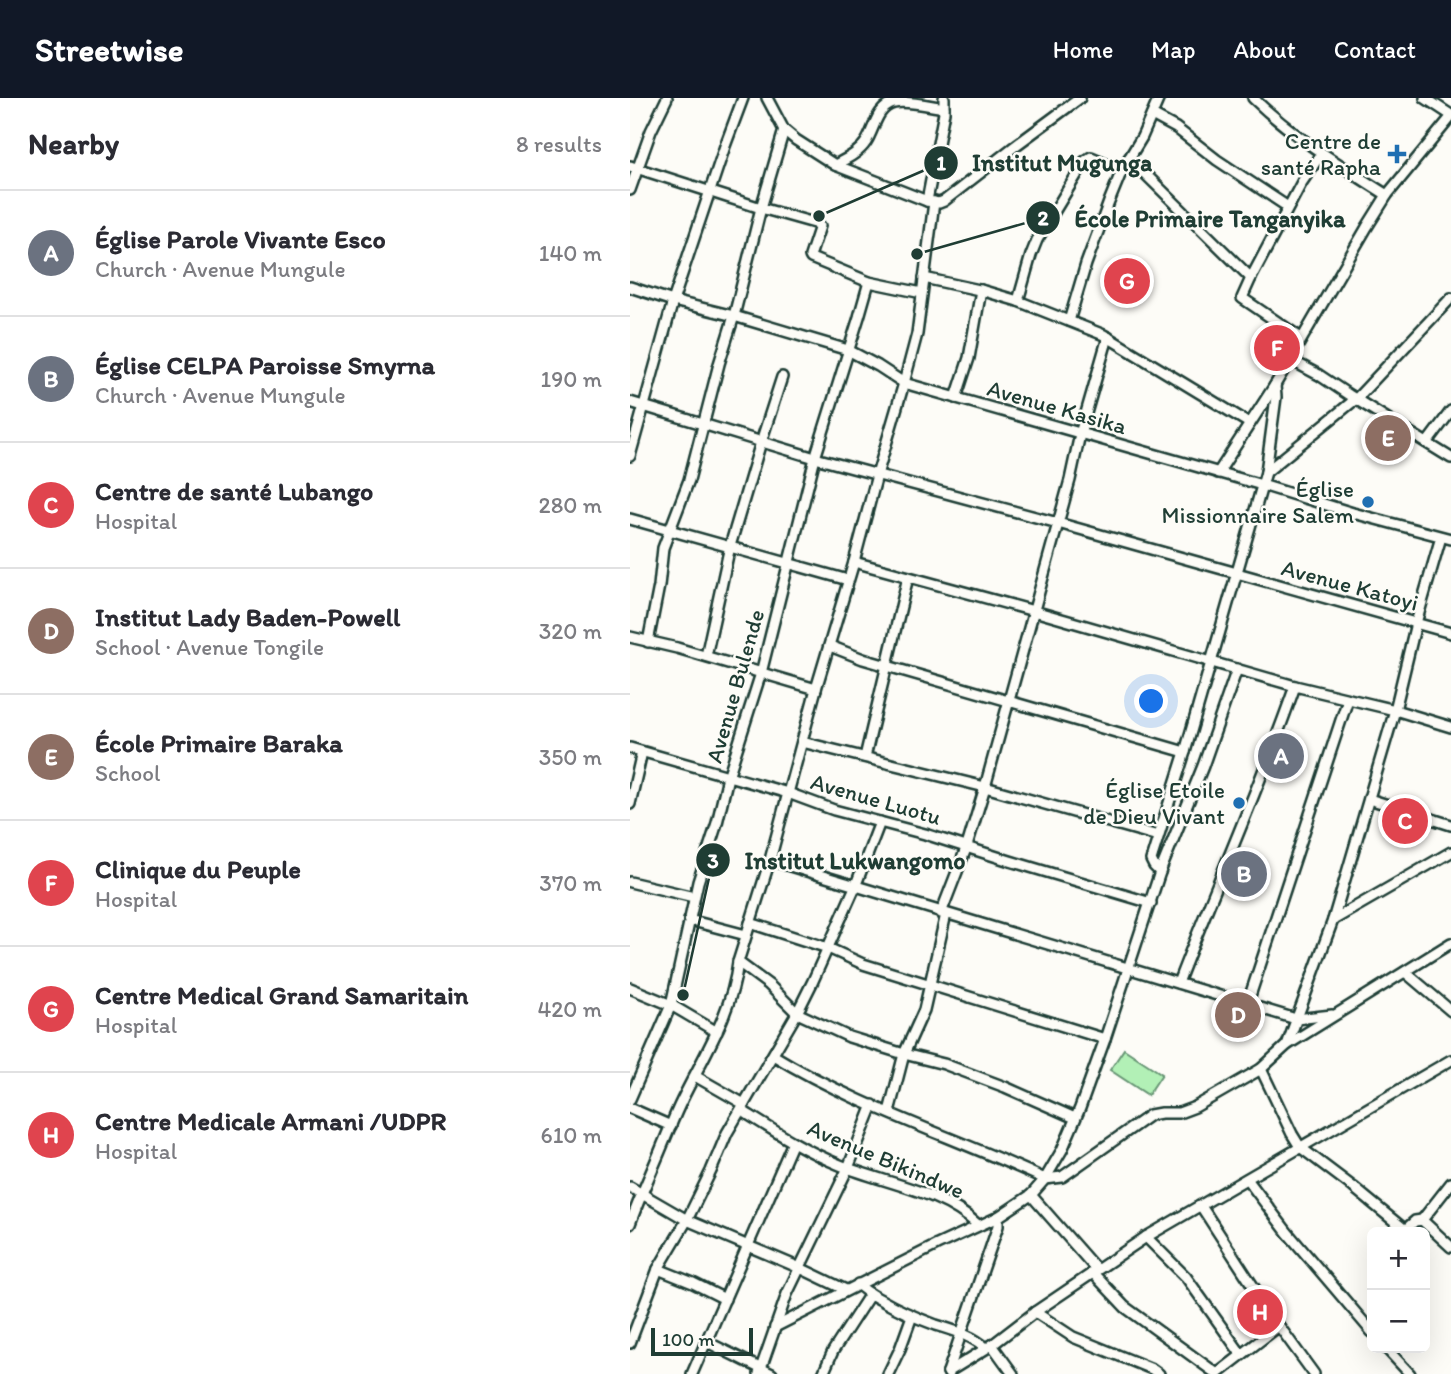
<!DOCTYPE html>
<html lang="en">
<head>
<meta charset="utf-8">
<style>
  :root { --surface:#fff; --page:#f2f2f3; --text:#2b2b33; --muted:#7c7c81; --line:#e1e1e2; --accent:#111827 }
  body { margin:0; font-family:Itim,sans-serif; background:var(--page); color:var(--text) }
  .controls { position:absolute; right:21px; bottom:21px; display:grid; overflow:hidden; border-radius:10px; box-shadow:0 7px 28px #0002 }
  .controls button { width:63px; height:63px; display:grid; place-items:center; padding:0; border:0; border-bottom:2px solid var(--line); background:var(--surface); color:var(--text); font:35px sans-serif }
  .scale { position:absolute; left:21px; bottom:18px; width:102px; box-sizing:border-box; padding-left:7px; border:4px solid #1f3d34; border-top:0; font-size:19px; line-height:24px; white-space:nowrap; color:#1f3d34; -webkit-text-stroke:5px #fdfcf7; paint-order:stroke }
  .you { position:absolute; left:522px; top:604px; width:24px; height:24px; margin:-18px; border:5px solid #fff; border-radius:50%; background:#1a73e8; box-shadow:0 0 0 10px #1a73e833 }
  .badge { display:grid; place-items:center; width:46px; height:46px; border-radius:50%; background:var(--accent); color:#fff; font-size:23px; font-weight:700 }
  .pin { position:absolute; translate:-50% -50%; border:4px solid #fff; box-shadow:0 2px 7px #0006 }
  .list { margin:0; padding:0; list-style:none }
  h2 { display:flex; justify-content:space-between; align-items:center; height:91px; margin:0; padding:0 28px; font-size:30px }
  h2 small { font-size:23px; font-weight:400; color:var(--muted) }
  .list li { display:grid; grid-template-columns:46px 1fr auto; gap:21px; align-items:center; box-sizing:border-box; height:126px; padding:0 28px; border-top:2px solid var(--line) }
  .list b { display:block; font-size:26px; white-space:nowrap }
  .list p { margin:0; font-size:23px; white-space:nowrap; color:var(--muted) }
  .list em { font-size:23px; font-style:normal; color:var(--muted) }
  .map { position:relative; flex:none; width:821px; height:1276px; overflow:hidden }
  header { display:flex; align-items:center; gap:42px; box-sizing:border-box; height:98px; padding:0 35px; background:var(--accent); color:#fff }
  header strong { font-size:33px }
  nav { display:flex; gap:38px; margin-inline-start:auto; font-size:24px }
  main { display:flex }
  aside { flex:1; background:var(--surface) }
  .map>svg:first-child { display:block }
</style>
</head>
<body>
<header>
<strong>Streetwise</strong>
<nav><a>Home</a><a>Map</a><a>About</a><a>Contact</a></nav>
</header>
<main>
<aside>
<h2>Nearby<small>8 results</small></h2>
<ul class="list">
<li><span class="badge" style="background:#6b7280">A</span><div><b>Église Parole Vivante Esco</b><p>Church · Avenue Mungule</p></div><em>140 m</em></li>
<li><span class="badge" style="background:#6b7280">B</span><div><b>Église CELPA Paroisse Smyrna</b><p>Church · Avenue Mungule</p></div><em>190 m</em></li>
<li><span class="badge" style="background:#e0444e">C</span><div><b>Centre de santé Lubango</b><p>Hospital</p></div><em>280 m</em></li>
<li><span class="badge" style="background:#8d6e63">D</span><div><b>Institut Lady Baden-Powell</b><p>School · Avenue Tongile</p></div><em>320 m</em></li>
<li><span class="badge" style="background:#8d6e63">E</span><div><b>École Primaire Baraka</b><p>School</p></div><em>350 m</em></li>
<li><span class="badge" style="background:#e0444e">F</span><div><b>Clinique du Peuple</b><p>Hospital</p></div><em>370 m</em></li>
<li><span class="badge" style="background:#e0444e">G</span><div><b>Centre Medical Grand Samaritain</b><p>Hospital</p></div><em>420 m</em></li>
<li><span class="badge" style="background:#e0444e">H</span><div><b>Centre Medicale Armani /UDPR</b><p>Hospital</p></div><em>610 m</em></li>
</ul>
</aside>
<div class="map">
<svg width="821" height="1276" viewBox="0 0 821 1276">
  <rect width="100%" height="100%" fill="#fdfcf7"/>
  <filter id="ink" filterUnits="userSpaceOnUse"><feTurbulence type="fractalNoise" baseFrequency=".0143" numOctaves="2"/><feDisplacementMap in="SourceGraphic" scale="14" xChannelSelector="R" yChannelSelector="G"/><feConvolveMatrix kernelMatrix="1 2 1 2 8 2 1 2 1" color-interpolation-filters="sRGB"/></filter>
  <g filter="url(#ink)">
    <polygon fill="#b2f0b6" stroke="#689675" stroke-width="2" points="494,951 532,976 518,997 480,972"/>
    <g fill="none" stroke-linecap="round" stroke-linejoin="round">
      <defs>
        <g id="minor">
          <polyline points="137,0 154,32 166,42 205,67 297,103 309,105 314,103 385,48 450,0"/>
          <path d="M623 0C663 39 710 67 757 97"/>
          <polyline points="795,0 821,17"/>
          <polyline points="522,17 546,30 587,62 658,109"/>
          <polyline points="499,60 621,180"/>
          <path d="M205 67C216 61 229 55 236 44 245 30 246 10 264 5 277 2 301 8 314 10"/>
          <polyline points="0,68 131,110 188,126 190,128 180,158 181,160 239,184 292,195"/>
          <polyline points="0,92 21,33 37,0"/>
          <polyline points="297,103 314,14 314,0"/>
          <polyline points="294,180 354,193 388,203 474,237 619,325"/>
          <polyline points="0,189 43,203 104,218 218,252 248,268 274,285 632,387 723,415 821,441"/>
          <polyline points="388,203 401,157 407,142 455,63 461,59 492,72"/>
          <polyline points="439,223 456,166 479,104 492,72 512,39 529,0"/>
          <polyline points="671,240 612,200 621,180 672,84 691,56"/>
          <polyline points="659,261 689,277 719,297 821,360"/>
          <polyline points="326,300 339,260 351,192"/>
          <polyline points="0,304 185,360 428,425 821,535"/>
          <polyline points="797,345 821,313"/>
          <polyline points="0,358 43,203 95,48 113,0"/>
          <polyline points="636,374 727,300 821,200"/>
          <polyline points="588,375 645,287 737,129 757,97 821,19"/>
          <polyline points="0,421 218,482"/>
          <polyline points="224,464 404,513 665,588 765,612 821,629"/>
          <polyline points="0,539 47,550 186,591"/>
          <polyline points="18,544 29,488 33,450 59,382 89,266 104,218 131,110 154,32"/>
          <polyline points="200,548 233,561 555,654"/>
          <polyline points="76,558 100,448 131,344 152,279"/>
          <polyline points="172,644 355,689 528,738"/>
          <polyline points="0,650 158,695 204,712 295,736 380,763 521,805"/>
          <polyline points="235,659 278,479"/>
          <polyline points="739,701 821,727"/>
          <polyline points="0,706 12,654"/>
          <polyline points="140,762 666,921 702,917"/>
          <polyline points="530,774 524,768 521,762 555,654 636,374 646,299 645,287"/>
          <polyline points="0,784 64,799"/>
          <polyline points="311,815 337,748 355,689 440,382 450,336 478,239"/>
          <polyline points="59,822 116,837"/>
          <polyline points="703,822 821,754"/>
          <polyline points="120,825 198,850 233,866 475,941"/>
          <polyline points="108,864 139,887 167,915 219,939 274,956 314,966 375,989 445,1020"/>
          <polyline points="775,874 821,913"/>
          <path d="M548 885C586 786 630 689 665 588"/>
          <polyline points="0,890 41,907 87,934"/>
          <polyline points="617,907 718,601"/>
          <polyline points="657,947 703,822 765,612 786,525 811,439"/>
          <path d="M143 957C228 1009 325 1039 415 1081L432 1052 450 1010 475 941 530 774 573 668 607 571"/>
          <polyline points="631,971 662,1036 670,1049 723,1089 774,1131 776,1131 785,1123 792,1122 821,1149"/>
          <polyline points="65,978 114,1006"/>
          <polyline points="0,1001 41,907 68,784 87,725 98,679 131,575 185,360 229,219 239,184"/>
          <polyline points="0,1010 41,1028"/>
          <path d="M111 1012C143 1032 175 1053 210 1067 256 1086 311 1092 348 1127"/>
          <polyline points="259,1014 274,956 294,912 316,816"/>
          <polyline points="617,1081 657,1134 742,1234"/>
          <polyline points="0,1089 57,1122 170,1170 216,1192"/>
          <polyline points="401,1097 466,1171"/>
          <polyline points="571,1108 649,1228 684,1276"/>
          <polyline points="792,1122 821,1085"/>
          <path d="M0 1126C10 1098 22 1073 33 1046 39 1032 45 1016 52 1002 74 957 102 915 108 864L140 762 186 591 224 464 247 377 274 285 287 236 304 104"/>
          <polyline points="516,1139 556,1179 611,1256"/>
          <polyline points="28,1171 63,1185 95,1201"/>
          <polyline points="462,1174 495,1209 587,1276"/>
          <path d="M228 1186C234 1193 242 1197 251 1202 268 1212 287 1220 306 1227 325 1233 341 1237 356 1250"/>
          <polyline points="405,1214 443,1239 522,1271 529,1276"/>
          <polyline points="145,1229 307,1147 368,1119 401,1097 415,1081 432,1079 520,1017 531,1015 549,1015 565,1009 631,971 657,947 821,845"/>
          <polyline points="77,1244 142,1276"/>
          <polyline points="0,1245 28,1171 57,1122 81,1073 97,1035 167,915 182,885 225,789 250,724"/>
          <polyline points="362,1247 383,1276"/>
          <polyline points="756,1250 780,1276"/>
          <polyline points="318,1274 368,1128 368,1119"/>
          <polyline points="62,1276 163,1044"/>
          <polyline points="129,1276 157,1196 218,1070 243,1007"/>
          <polyline points="193,1276 203,1253 240,1196"/>
          <polyline points="258,1276 270,1251 282,1218"/>
          <polyline points="319,1276 318,1274 362,1247 405,1214 516,1139 821,962"/>
          <polyline points="587,1276 649,1228"/>
        </g>
      </defs>
      <use href="#minor" stroke="#1f3d34" stroke-width="14"/>
      <use href="#minor" stroke="#fdfcf7" stroke-width="9"/>
    </g>
  </g>
  <g fill="#1f6fb2" stroke="#fdfcf7" stroke-width="2.5">
    <path d="M763.5 45.5h7v7h7v7h-7v7h-7v-7h-7v-7h7z"/>
    <circle cx="738" cy="404" r="7"/>
    <circle cx="609" cy="705" r="7"/>
  </g>
  <g text-anchor="middle" stroke-width="5" stroke-linejoin="round" paint-order="stroke">
    <g font-size="23" fill="#1f3d34" stroke="#fdfcf7" text-anchor="end">
      <text x="751" y="51">Centre de<tspan x="751" dy="26">santé Rapha</tspan></text>
      <text x="724" y="399">Église<tspan x="724" dy="26">Missionnaire Salem</tspan></text>
      <text x="595" y="700">Église Etoile<tspan x="595" dy="26">de Dieu Vivant</tspan></text>
    </g>
    <g font-size="23" fill="#1f3d34" stroke="#fdfcf7">
      <text transform="translate(427 309) rotate(16)" y="8">Avenue Kasika</text>
      <text transform="translate(720 487) rotate(15)" y="8">Avenue Katoyi</text>
      <text transform="translate(105 588) rotate(-74)" y="8">Avenue Bulende</text>
      <text transform="translate(246 701) rotate(16)" y="8">Avenue Luotu</text>
      <text transform="translate(256 1061) rotate(23)" y="8">Avenue Bikindwe</text>
    </g>
  </g>
  <path fill="none" stroke="#1f3d34" stroke-width="2.5" d="M189 118L311 65M287 156L413 120M53 897L83 762"/>
  <g fill="#1f3d34" stroke="#fdfcf7" stroke-width="2.5">
    <circle cx="189" cy="118" r="7"/>
    <circle cx="287" cy="156" r="7"/>
    <circle cx="53" cy="897" r="7"/>
    <circle cx="311" cy="65" r="18"/>
    <circle cx="413" cy="120" r="18"/>
    <circle cx="83" cy="762" r="18"/>
  </g>
  <g font-size="21" text-anchor="middle" font-weight="bold" fill="#fff">
    <text x="311" y="72">1</text>
    <text x="413" y="127">2</text>
    <text x="83" y="770">3</text>
  </g>
  <g font-size="24" text-anchor="middle" font-weight="bold" fill="#1f3d34" stroke="#fdfcf7" stroke-width="5" stroke-linejoin="round" paint-order="stroke">
    <text x="432" y="73">Institut Mugunga</text>
    <text x="580" y="129">École Primaire Tanganyika</text>
    <text x="225" y="771">Institut Lukwangomo</text>
  </g>
</svg>
<div class="controls">
<button>+</button>
<button>−</button>
</div>
<div class="scale">100 m</div>
<div class="you"></div>
<div class="pin badge" style="left:651px;top:658px;background:#6b7280">A</div>
<div class="pin badge" style="left:614px;top:776px;background:#6b7280">B</div>
<div class="pin badge" style="left:775px;top:723px;background:#e0444e">C</div>
<div class="pin badge" style="left:608px;top:917px;background:#8d6e63">D</div>
<div class="pin badge" style="left:758px;top:340px;background:#8d6e63">E</div>
<div class="pin badge" style="left:647px;top:250px;background:#e0444e">F</div>
<div class="pin badge" style="left:497px;top:183px;background:#e0444e">G</div>
<div class="pin badge" style="left:630px;top:1214px;background:#e0444e">H</div>
</div>
</main>
</body>
</html>
